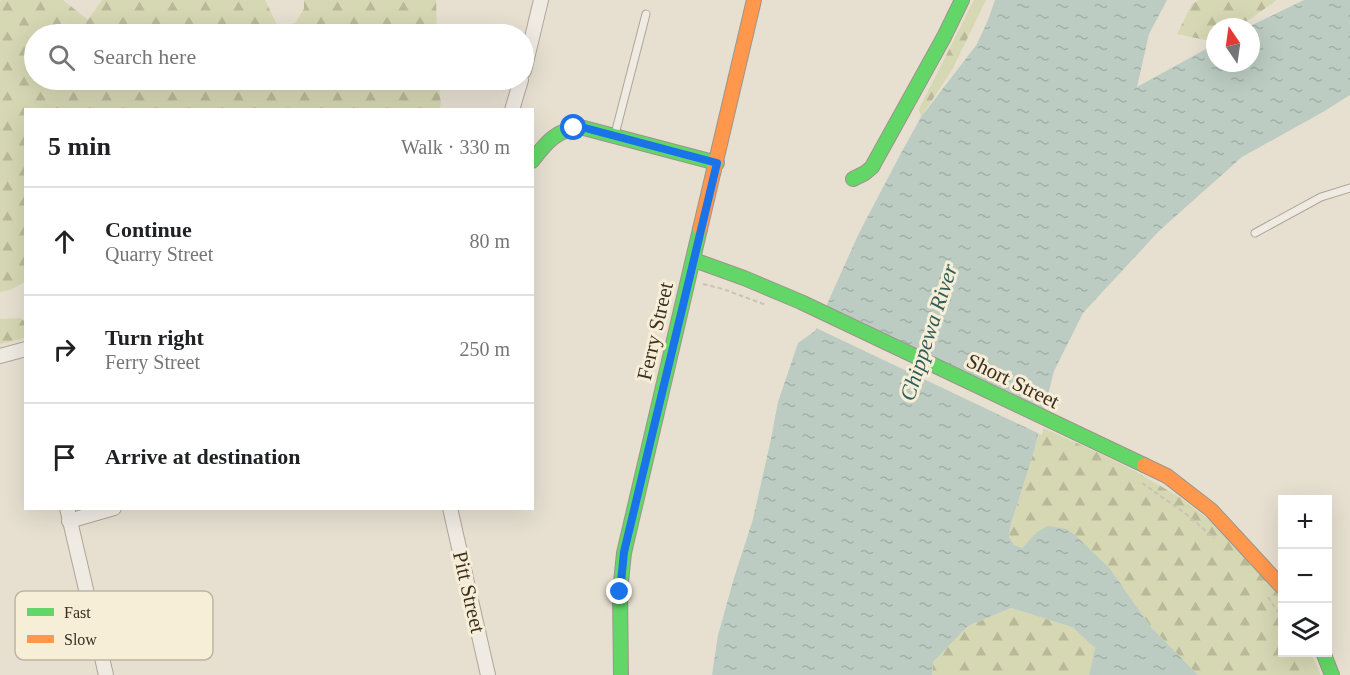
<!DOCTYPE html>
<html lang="en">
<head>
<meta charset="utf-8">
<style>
  :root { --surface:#fff; --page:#f2f2f2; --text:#202124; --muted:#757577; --line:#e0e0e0 }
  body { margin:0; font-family:"Times New Roman",serif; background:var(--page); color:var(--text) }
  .controls { position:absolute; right:18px; bottom:18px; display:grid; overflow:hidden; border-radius:0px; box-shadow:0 6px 24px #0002 }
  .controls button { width:54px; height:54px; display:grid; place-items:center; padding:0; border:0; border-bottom:2px solid var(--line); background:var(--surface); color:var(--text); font:30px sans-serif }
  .compass { position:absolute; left:1206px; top:18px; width:54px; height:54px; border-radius:50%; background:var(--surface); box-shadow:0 6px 24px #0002; rotate:347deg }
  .stop { position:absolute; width:18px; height:18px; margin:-14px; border:4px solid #1a73e8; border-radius:50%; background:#fff }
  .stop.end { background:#1a73e8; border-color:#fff; box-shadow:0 2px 6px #0008 }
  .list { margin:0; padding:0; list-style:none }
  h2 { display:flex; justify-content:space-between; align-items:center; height:78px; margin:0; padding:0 24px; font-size:26px }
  h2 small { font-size:20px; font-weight:400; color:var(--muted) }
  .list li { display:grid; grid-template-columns:39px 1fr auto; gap:18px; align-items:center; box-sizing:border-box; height:108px; padding:0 24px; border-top:2px solid var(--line) }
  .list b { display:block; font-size:22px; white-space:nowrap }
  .list p { margin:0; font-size:20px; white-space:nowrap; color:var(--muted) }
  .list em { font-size:20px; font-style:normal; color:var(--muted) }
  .icon { flex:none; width:33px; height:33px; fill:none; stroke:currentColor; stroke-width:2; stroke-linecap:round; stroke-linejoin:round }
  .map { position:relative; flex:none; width:1350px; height:675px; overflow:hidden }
  .search { position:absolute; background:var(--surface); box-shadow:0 6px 24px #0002; left:24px; top:24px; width:510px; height:66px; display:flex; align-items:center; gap:15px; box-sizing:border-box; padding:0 21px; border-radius:33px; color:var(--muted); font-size:22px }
  .panel { position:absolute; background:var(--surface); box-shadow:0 6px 24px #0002; left:24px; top:108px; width:510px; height:402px; border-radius:0px }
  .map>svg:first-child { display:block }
</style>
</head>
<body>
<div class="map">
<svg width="1350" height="675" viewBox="0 0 1350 675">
  <defs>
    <pattern id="forest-firs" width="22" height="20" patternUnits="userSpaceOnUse" patternTransform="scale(1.5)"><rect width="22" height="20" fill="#d6d7b3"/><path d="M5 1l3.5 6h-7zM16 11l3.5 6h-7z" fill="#b9b99a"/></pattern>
    <pattern id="water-ripples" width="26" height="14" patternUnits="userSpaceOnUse" patternTransform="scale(1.5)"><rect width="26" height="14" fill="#bcccc2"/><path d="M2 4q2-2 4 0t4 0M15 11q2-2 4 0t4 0" fill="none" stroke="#a2b0a6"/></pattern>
  </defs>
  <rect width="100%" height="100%" fill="#e7e0d1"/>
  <g fill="url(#forest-firs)">
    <polygon points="1,0 63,0 88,20 102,0 265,0 278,27 295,23 304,9 304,0 436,0 437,34 34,34 34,80 438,80 441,104 438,110 26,110 25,282 10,290 0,292 0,2"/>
    <polygon points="974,0 986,0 952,70 921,117 919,109"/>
    <polygon points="1199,0 1277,0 1239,27 1215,27 1215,42 1177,34 1192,4"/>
    <polygon points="21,318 25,322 25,338 0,344 0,319"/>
    <polygon points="1041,427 1101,454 1135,471 1181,498 1210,521 1263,576 1282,600 1282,652 1311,653 1321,675 1198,675 1150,626 1111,570 1037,532 1022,548 1014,546 1009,537 1010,527 1035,448"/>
    <polygon points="1011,608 1072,627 1095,648 1089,675 932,675 933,662 968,626"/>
  </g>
  <polygon fill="url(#water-ripples)" points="995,0 1167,0 1149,34 1137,87 1215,44 1215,63 1251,63 1251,27 1248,27 1304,0 1350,0 1350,95 1323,112 1242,157 1159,231 1083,313 1054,371 1035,448 1010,527 1009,537 1014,545 1022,548 1037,532 1048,526 1066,529 1075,535 1111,570 1150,626 1198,675 1089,675 1095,648 1072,627 1011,608 968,626 933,662 932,675 712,675 718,635 734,578 753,519 771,439 778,402 798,343 815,331 859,233 900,155 921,117 977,44 988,20"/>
  <polygon fill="#e7e0d1" points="824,305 1048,411 1042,435 814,327"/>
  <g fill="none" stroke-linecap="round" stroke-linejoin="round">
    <defs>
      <g id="lane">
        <polyline points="615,134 646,14"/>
        <polyline points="1255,233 1321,197 1350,188"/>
      </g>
      <g id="street">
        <polyline points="524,71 541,0"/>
        <polyline points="512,110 521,80"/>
        <polyline points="0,356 26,349"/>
        <polyline points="67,508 106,675"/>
        <polyline points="450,508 488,675"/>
        <polyline points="69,521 114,508"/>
      </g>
      <g id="fast">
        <path d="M532 161C546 143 556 130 580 127L717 163"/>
        <polyline points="853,179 865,173 872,167 944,37 962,0"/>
        <polyline points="694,260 744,278 801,302 1144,465"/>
        <polyline points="1323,652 1332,675"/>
        <polyline points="621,675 620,592 624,553 700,229"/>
      </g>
      <g id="slow">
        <polyline points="700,229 754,0"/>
        <polyline points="1144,465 1167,476 1211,510 1282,587"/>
      </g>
    </defs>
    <use href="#lane" stroke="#ada599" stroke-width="9"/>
    <use href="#street" stroke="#ada599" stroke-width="16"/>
    <use href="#fast" stroke="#9c958a" stroke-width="16"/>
    <use href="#slow" stroke="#9c958a" stroke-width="16"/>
    <g stroke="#c8c2b9" stroke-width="2" stroke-dasharray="4.5 3" stroke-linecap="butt">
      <polyline points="703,284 723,289 766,305"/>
      <polyline points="1142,483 1185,513 1214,538"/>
      <polyline points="1268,597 1282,618"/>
    </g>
    <use href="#lane" stroke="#efebe3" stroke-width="7"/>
    <use href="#street" stroke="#efebe3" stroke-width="14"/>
    <use href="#fast" stroke="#63d668" stroke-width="14"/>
    <use href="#slow" stroke="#ff974d" stroke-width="14"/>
  </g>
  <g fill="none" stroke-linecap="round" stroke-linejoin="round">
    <polyline stroke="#1a73e8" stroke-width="8" points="574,128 585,128 717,163 624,552 620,592"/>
  </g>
  <g text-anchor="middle" stroke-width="6" stroke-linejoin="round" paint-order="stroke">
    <g font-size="21" fill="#3d2e20" stroke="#f7eed8">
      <text transform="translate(655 331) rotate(-77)" y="7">Ferry Street</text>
      <text transform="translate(1013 381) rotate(26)" y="7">Short Street</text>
      <text transform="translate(469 592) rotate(77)" y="7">Pitt Street</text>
    </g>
    <g font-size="22" font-style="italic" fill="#2f5d5a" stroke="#f7eed8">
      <text transform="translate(928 332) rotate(-72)" y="8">Chippewa River</text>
    </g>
  </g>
  <rect x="15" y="591" width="198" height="69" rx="9" fill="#f7eed8" stroke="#bfb4a1" stroke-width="1.5"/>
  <rect x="27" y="608" width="27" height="8" fill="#63d668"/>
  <rect x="27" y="635" width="27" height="8" fill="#ff974d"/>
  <g font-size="16" fill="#3d2e20">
    <text x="64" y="618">Fast</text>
    <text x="64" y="645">Slow</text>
  </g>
</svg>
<div class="controls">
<button>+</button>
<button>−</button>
<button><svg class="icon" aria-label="layers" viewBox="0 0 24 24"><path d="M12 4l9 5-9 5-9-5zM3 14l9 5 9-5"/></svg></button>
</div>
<svg class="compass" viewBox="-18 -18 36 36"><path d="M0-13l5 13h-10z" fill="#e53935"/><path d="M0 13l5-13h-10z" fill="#757577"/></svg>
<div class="stop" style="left:574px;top:128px"></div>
<div class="stop end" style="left:620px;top:592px"></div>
<div class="search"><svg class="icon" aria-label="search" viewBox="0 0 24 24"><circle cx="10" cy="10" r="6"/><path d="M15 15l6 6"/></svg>Search here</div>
<section class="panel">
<h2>5 min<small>Walk · 330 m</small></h2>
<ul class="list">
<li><svg class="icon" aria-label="ahead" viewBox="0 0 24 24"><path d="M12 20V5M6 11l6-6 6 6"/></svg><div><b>Continue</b><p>Quarry Street</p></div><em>80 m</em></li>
<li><svg class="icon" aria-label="right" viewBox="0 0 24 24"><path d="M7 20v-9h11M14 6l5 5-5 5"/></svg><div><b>Turn right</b><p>Ferry Street</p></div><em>250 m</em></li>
<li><svg class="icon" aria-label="arrive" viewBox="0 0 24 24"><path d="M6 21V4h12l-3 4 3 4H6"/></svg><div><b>Arrive at destination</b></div></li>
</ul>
</section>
</div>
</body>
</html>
